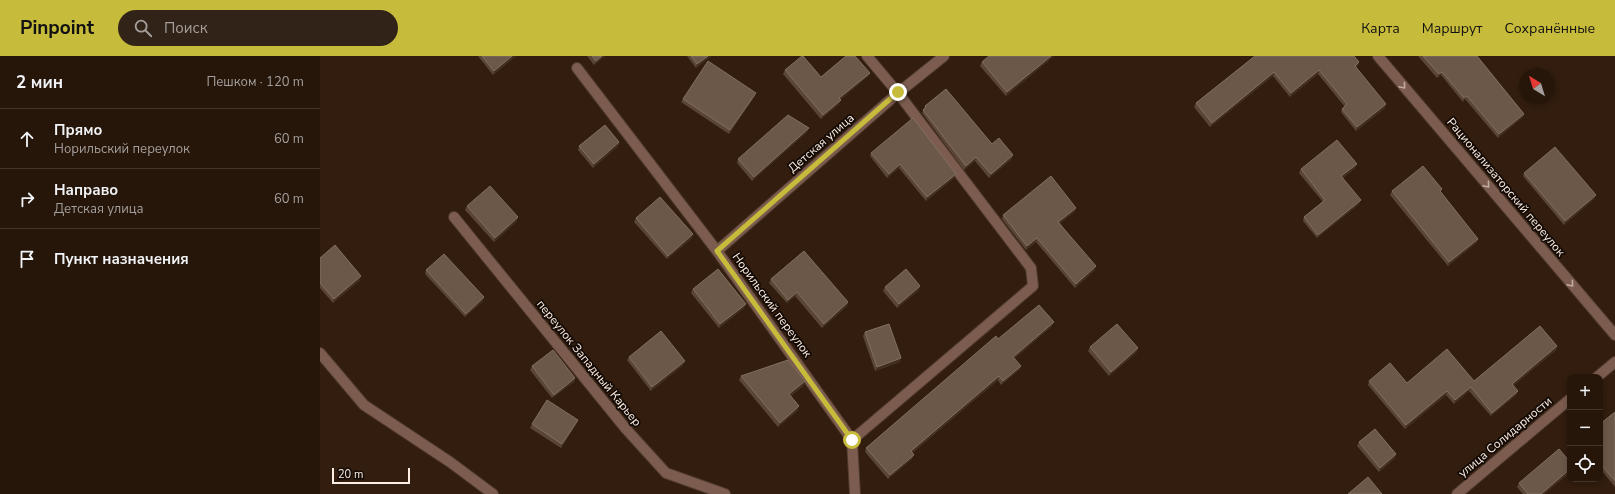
<!DOCTYPE html>
<html lang="ru">
<head>
<meta charset="utf-8">
<style>
  :root { --surface:#26160a; --page:#322318; --text:#f1f3f6; --muted:#a49f9c; --line:#42352b; --accent:#c7bb3b }
  body { margin:0; font-family:"Nunito Sans",sans-serif; background:var(--page); color:var(--text) }
  .controls { position:absolute; right:12px; bottom:12px; display:grid; overflow:hidden; border-radius:8px; box-shadow:0 2px 6px #0003 }
  .controls button { width:36px; height:36px; display:grid; place-items:center; padding:0; border:0; border-bottom:1px solid var(--line); background:var(--surface); color:var(--text); font:20px sans-serif }
  .compass { position:absolute; left:1199px; top:12px; width:36px; height:36px; border-radius:50%; background:var(--surface); box-shadow:0 2px 6px #0003; rotate:322deg }
  .scale { position:absolute; left:12px; bottom:10px; width:78px; box-sizing:border-box; padding-left:4px; border:2px solid #fceee4; border-top:0; font-size:11px; line-height:14px; white-space:nowrap; color:#fceee4; -webkit-text-stroke:3px #130a05; paint-order:stroke }
  .stop { position:absolute; width:12px; height:12px; margin:-9px; border:3px solid #c7bb3b; border-radius:50%; background:#fff }
  .stop.end { background:#c7bb3b; border-color:#fff; box-shadow:0 1px 4px #0008 }
  .list { margin:0; padding:0; list-style:none }
  h2 { display:flex; justify-content:space-between; align-items:center; height:52px; margin:0; padding:0 16px; font-size:17px }
  h2 small { font-size:13px; font-weight:400; color:var(--muted) }
  .list li { display:grid; grid-template-columns:26px 1fr auto; gap:12px; align-items:center; box-sizing:border-box; height:60px; padding:0 16px; border-top:1px solid var(--line) }
  .list b { display:block; font-size:15px; white-space:nowrap }
  .list p { margin:0; font-size:13px; white-space:nowrap; color:var(--muted) }
  .list em { font-size:13px; font-style:normal; color:var(--muted) }
  .icon { flex:none; width:22px; height:22px; fill:none; stroke:currentColor; stroke-width:2; stroke-linecap:round; stroke-linejoin:round }
  .map { position:relative; flex:none; width:1295px; height:438px; overflow:hidden }
  header { display:flex; align-items:center; gap:24px; box-sizing:border-box; height:56px; padding:0 20px; background:var(--accent); color:#111 }
  header strong { font-size:19px }
  nav { display:flex; gap:22px; margin-inline-start:auto; font-size:14px }
  .search { width:280px; height:36px; background:var(--page); display:flex; align-items:center; gap:10px; box-sizing:border-box; padding:0 14px; border-radius:22px; color:var(--muted); font-size:15px }
  main { display:flex }
  aside { flex:1; background:var(--surface) }
  .map>svg:first-child { display:block }
</style>
</head>
<body>
<header>
<strong>Pinpoint</strong>
<div class="search"><svg class="icon" aria-label="search" viewBox="0 0 24 24"><circle cx="10" cy="10" r="6"/><path d="M15 15l6 6"/></svg>Поиск</div>
<nav><a>Карта</a><a>Маршрут</a><a>Сохранённые</a></nav>
</header>
<main>
<aside>
<h2>2 мин<small>Пешком · 120 m</small></h2>
<ul class="list">
<li><svg class="icon" aria-label="ahead" viewBox="0 0 24 24"><path d="M12 20V5M6 11l6-6 6 6"/></svg><div><b>Прямо</b><p>Норильский переулок</p></div><em>60 m</em></li>
<li><svg class="icon" aria-label="right" viewBox="0 0 24 24"><path d="M7 20v-9h11M14 6l5 5-5 5"/></svg><div><b>Направо</b><p>Детская улица</p></div><em>60 m</em></li>
<li><svg class="icon" aria-label="arrive" viewBox="0 0 24 24"><path d="M6 21V4h12l-3 4 3 4H6"/></svg><div><b>Пункт назначения</b></div></li>
</ul>
</aside>
<div class="map">
<svg width="1295" height="438" viewBox="0 0 1295 438">
  <rect width="100%" height="100%" fill="#321d0e"/>
  <g fill="none" stroke-linecap="round" stroke-linejoin="round">
    <defs>
      <polyline id="lane" points="532,384 713,230 711,212 578,37 547,0"/>
      <g id="street">
        <polyline points="1058,0 1295,279"/>
        <polyline points="257,12 397,195 532,384 535,438"/>
        <polyline points="134,161 306,373 346,417 405,438"/>
        <polyline points="397,195 578,37 624,0"/>
        <polyline points="0,297 44,349 130,406 173,438"/>
        <polyline points="1277,321 1295,306"/>
        <polyline points="1137,438 1250,343"/>
      </g>
    </defs>
    <use href="#lane" stroke="#4e3a2c" stroke-width="12"/>
    <use href="#street" stroke="#4e3a2c" stroke-width="12"/>
    <use href="#lane" stroke="#7c5c4f" stroke-width="10"/>
    <use href="#street" stroke="#7c5c4f" stroke-width="10"/>
  </g>
  <g fill="#5b4636">
    <polygon points="158,0 196,0 173,19"/>
    <polygon points="267,0 285,0 274,9"/>
    <polygon points="367,0 391,0 376,12"/>
    <polygon points="734,0 686,40 660,10 662,6"/>
    <polygon points="935,0 1038,10 1036,11 1065,52 1036,75 1021,56 1022,53 1025,51 998,18 970,41 953,20 890,71 874,51 876,47"/>
    <polygon points="1098,0 1157,0 1204,58 1203,61 1178,82 1145,43 1143,46 1121,19 1117,22"/>
    <polygon points="465,14 501,21 550,17 548,20 520,44 519,48 501,63 463,18"/>
    <polygon points="434,41 409,78 361,46 363,43"/>
    <polygon points="605,50 672,88 692,103 669,122 655,105 644,114 602,57"/>
    <polygon points="487,76 432,125 417,107 418,103"/>
    <polygon points="299,86 298,90 273,112 258,94 259,90"/>
    <polygon points="551,97 634,122 606,145 579,112 567,122 550,100"/>
    <polygon points="1035,112 1023,122 1039,148 997,182 983,165 984,161 1003,146 979,117 981,113"/>
    <polygon points="1204,117 1274,143 1244,169 1203,120"/>
    <polygon points="1072,135 1121,136 1158,183 1157,186 1128,210 1070,139"/>
    <polygon points="147,150 197,165 174,186 145,154"/>
    <polygon points="755,155 740,167 775,214 755,232 716,186 706,194 682,163 683,159"/>
    <polygon points="316,162 372,182 347,203 314,166"/>
    <polygon points="0,202 40,224 13,247 0,232"/>
    <polygon points="106,214 163,245 145,261 105,218"/>
    <polygon points="451,223 528,246 527,250 502,272 475,240 467,247 449,227"/>
    <polygon points="565,231 599,234 577,252 563,235"/>
    <polygon points="373,233 424,252 399,272 371,237"/>
    <polygon points="732,270 695,302 700,313 681,329 678,324 592,397 592,403 568,423 545,396 546,392 678,283"/>
    <polygon points="545,276 580,306 555,315 543,280"/>
    <polygon points="1237,290 1236,294 1193,330 1198,335 1196,339 1171,360 1149,335 1134,348 1126,339 1085,373 1048,329 1049,325 1087,327 1154,325"/>
    <polygon points="770,291 817,296 789,320 768,295"/>
    <polygon points="309,301 363,309 331,335 307,304"/>
    <polygon points="212,310 255,322 254,326 232,342 210,314"/>
    <polygon points="421,320 484,329 471,340 478,354 458,371 419,324"/>
    <polygon points="1295,356 1295,431 1282,415 1280,417 1280,368"/>
    <polygon points="258,364 256,368 241,392 210,372 212,368"/>
    <polygon points="1039,386 1076,398 1075,402 1059,416 1037,390"/>
    <polygon points="1250,416 1224,438 1203,438 1197,431 1199,427"/>
  </g>
  <g fill="#432e1e">
    <polygon points="192,0 196,0 173,19 174,15"/>
    <polygon points="282,0 285,0 274,9 276,5"/>
    <polygon points="388,0 391,0 376,12 377,8"/>
    <polygon points="731,0 734,0 686,40 687,36"/>
    <polygon points="1039,6 1038,10 1033,14 1035,10"/>
    <polygon points="999,14 998,18 970,41 971,37"/>
    <polygon points="954,16 953,20 890,71 892,67"/>
    <polygon points="1122,16 1121,19 1117,22 1119,18"/>
    <polygon points="550,17 548,20 518,46 519,42"/>
    <polygon points="436,37 434,41 409,78 410,74"/>
    <polygon points="1147,40 1143,46 1144,42"/>
    <polygon points="521,44 519,48 501,63 503,59"/>
    <polygon points="1066,48 1065,52 1036,75 1037,71"/>
    <polygon points="1204,58 1203,61 1178,82 1179,78"/>
    <polygon points="489,72 487,76 432,125 434,121"/>
    <polygon points="299,86 298,90 273,112 274,108"/>
    <polygon points="693,99 692,103 669,122 671,118"/>
    <polygon points="656,101 655,105 644,114 646,110"/>
    <polygon points="580,108 579,112 567,122 569,118"/>
    <polygon points="1037,108 1035,112 1020,124 1021,120"/>
    <polygon points="636,118 634,122 606,145 607,141"/>
    <polygon points="1276,139 1274,143 1244,169 1245,165"/>
    <polygon points="1041,144 1039,148 997,182 998,179"/>
    <polygon points="756,152 755,155 737,169 738,166"/>
    <polygon points="198,161 197,165 174,186 175,182"/>
    <polygon points="373,178 372,182 347,203 348,200"/>
    <polygon points="717,182 716,186 706,194 707,190"/>
    <polygon points="1158,183 1157,186 1128,210 1129,206"/>
    <polygon points="776,210 775,214 755,232 756,228"/>
    <polygon points="41,220 40,224 13,247 14,243"/>
    <polygon points="600,230 599,234 577,252 579,248"/>
    <polygon points="477,236 475,240 467,247 468,244"/>
    <polygon points="164,241 163,245 145,261 146,258"/>
    <polygon points="528,246 527,250 502,272 504,268"/>
    <polygon points="426,248 424,252 399,272 400,268"/>
    <polygon points="734,266 732,270 692,305 693,301"/>
    <polygon points="1237,290 1236,294 1191,332 1192,328"/>
    <polygon points="818,292 817,296 789,320 791,316"/>
    <polygon points="581,302 580,306 555,315 557,311"/>
    <polygon points="365,305 363,309 331,335 332,331"/>
    <polygon points="701,310 700,313 681,329 683,325"/>
    <polygon points="679,320 678,324 589,399 591,395"/>
    <polygon points="255,322 254,326 232,342 234,339"/>
    <polygon points="485,325 484,329 468,342 469,338"/>
    <polygon points="1151,331 1149,335 1134,348 1135,344"/>
    <polygon points="1127,335 1126,339 1085,373 1086,369"/>
    <polygon points="1198,335 1196,339 1171,360 1172,357"/>
    <polygon points="479,350 478,354 458,371 460,367"/>
    <polygon points="258,364 256,368 241,392 242,388"/>
    <polygon points="1076,398 1075,402 1059,416 1060,412"/>
    <polygon points="594,399 592,403 568,423 570,419"/>
    <polygon points="1283,411 1282,415 1280,417 1280,414"/>
    <polygon points="1250,413 1250,416 1224,438 1221,438"/>
  </g>
  <g fill="#6c5849" stroke="#836f61">
    <polygon points="162,0 192,0 174,15"/>
    <polygon points="272,0 282,0 276,5"/>
    <polygon points="371,0 388,0 377,8"/>
    <polygon points="482,0 483,0 501,21 526,0 535,0 550,17 519,42 521,44 503,59 465,14"/>
    <polygon points="669,0 731,0 687,36 662,6"/>
    <polygon points="935,0 1034,0 1039,6 1035,10 1066,48 1037,71 1022,53 1027,48 999,14 971,37 954,16 892,67 876,47"/>
    <polygon points="1103,0 1157,0 1204,58 1179,78 1147,40 1144,42 1122,16 1119,18"/>
    <polygon points="388,5 436,37 410,74 363,43"/>
    <polygon points="626,33 672,88 679,82 693,99 671,118 656,101 646,110 603,54 606,51 605,50"/>
    <polygon points="468,59 489,72 434,121 418,103"/>
    <polygon points="593,62 636,118 607,141 580,108 569,118 551,97"/>
    <polygon points="285,69 299,86 274,108 259,90"/>
    <polygon points="1017,84 1037,108 1021,120 1041,144 998,179 984,161 1005,144 981,113"/>
    <polygon points="1235,91 1276,139 1245,165 1204,117"/>
    <polygon points="1103,110 1122,133 1120,135 1158,183 1129,206 1072,135"/>
    <polygon points="731,120 756,152 738,166 776,210 756,228 717,182 707,190 683,159"/>
    <polygon points="170,130 198,161 175,182 147,150"/>
    <polygon points="340,141 373,178 348,200 316,162"/>
    <polygon points="15,189 41,220 14,243 0,227 0,202"/>
    <polygon points="484,195 528,246 504,268 477,236 468,244 451,223"/>
    <polygon points="124,198 164,241 146,258 106,214"/>
    <polygon points="398,213 426,248 400,268 373,233"/>
    <polygon points="586,213 600,230 579,248 565,231"/>
    <polygon points="719,249 734,266 693,301 701,310 683,325 679,320 591,395 594,399 570,419 546,392 676,280 678,283"/>
    <polygon points="569,268 581,302 557,311 545,276"/>
    <polygon points="797,268 818,292 791,316 770,291"/>
    <polygon points="1220,270 1237,290 1192,328 1198,335 1172,357 1151,331 1135,344 1127,335 1086,369 1049,325 1070,307 1087,327 1127,293 1154,325"/>
    <polygon points="341,275 365,305 332,331 309,301"/>
    <polygon points="233,294 255,322 234,339 212,310"/>
    <polygon points="468,304 485,325 469,338 479,350 460,367 421,320"/>
    <polygon points="227,344 258,364 242,388 212,368"/>
    <polygon points="1295,356 1295,425 1283,411 1280,414 1280,368"/>
    <polygon points="1055,373 1076,398 1060,412 1039,386"/>
    <polygon points="1239,393 1250,406 1250,413 1221,438 1208,438 1199,427"/>
    <polygon points="1048,421 1062,438 1028,438"/>
  </g>
  <defs><path id="oneway-chevron" d="M-2-3.5L2.5 0L-2 3.5" fill="none" stroke-width="1.6" stroke-linecap="round" stroke-linejoin="round"/></defs>
  <g stroke="#c2aca1">
    <use href="#oneway-chevron" transform="translate(1083 30) rotate(50)"/>
    <use href="#oneway-chevron" transform="translate(1167 129) rotate(50)"/>
    <use href="#oneway-chevron" transform="translate(1251 228) rotate(50)"/>
  </g>
  <g fill="none" stroke-linecap="round" stroke-linejoin="round">
    <polyline stroke="#c7bb3b" stroke-width="5" points="532,384 397,195 578,36"/>
  </g>
  <g text-anchor="middle" stroke-width="3.5" stroke-linejoin="round" paint-order="stroke">
    <g font-size="12" fill="#fceee4" stroke="#130a05">
      <text transform="translate(501 87) rotate(-41)" y="4">Детская улица</text>
      <text transform="translate(1186 131) rotate(50)" y="4">Рационализаторский переулок</text>
      <text transform="translate(452 249) rotate(54)" y="4">Норильский переулок</text>
      <text transform="translate(269 307) rotate(51)" y="4">переулок Западный Карьер</text>
      <text transform="translate(1185 381) rotate(-40)" y="4">улица Солидарности</text>
    </g>
  </g>
</svg>
<div class="controls">
<button>+</button>
<button>−</button>
<button><svg class="icon" aria-label="locate" viewBox="0 0 24 24"><circle cx="12" cy="12" r="6"/><path d="M12 2v4M12 18v4M2 12h4M18 12h4"/></svg></button>
</div>
<svg class="compass" viewBox="-18 -18 36 36"><path d="M0-13l5 13h-10z" fill="#e53935"/><path d="M0 13l5-13h-10z" fill="#a49f9c"/></svg>
<div class="scale">20 m</div>
<div class="stop" style="left:532px;top:384px"></div>
<div class="stop end" style="left:578px;top:36px"></div>
</div>
</main>
</body>
</html>
